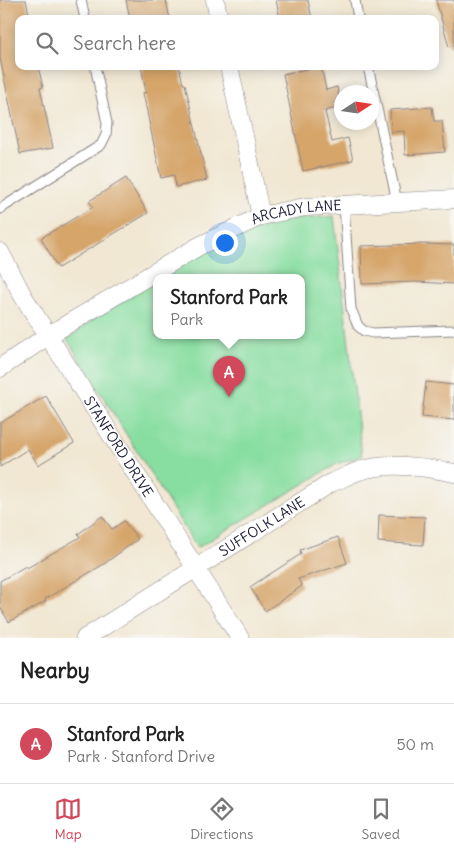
<!DOCTYPE html>
<html lang="en">
<head>
<meta charset="utf-8">
<style>
  :root { --surface:#fff; --page:#f2f2f2; --text:#222; --muted:#767676; --line:#e0e0e0; --accent:#d1495b }
  body { margin:0; font-family:Delius,sans-serif; background:var(--page); color:var(--text) }
  .compass { position:absolute; left:334px; top:85px; width:45px; height:45px; border-radius:50%; background:var(--surface); box-shadow:0 2px 12px #0003; rotate:78deg }
  .you { position:absolute; left:224px; top:242px; width:18px; height:18px; margin:-12px; border:4px solid #fff; border-radius:50%; background:#1a73e8; box-shadow:0 0 0 8px #1a73e833 }
  .badge { display:grid; place-items:center; width:32px; height:32px; border-radius:50%; background:var(--accent); color:#fff; font-size:16px; font-weight:700 }
  .pin { position:absolute; translate:-50% -41px; filter:drop-shadow(0 1px 2px #0008) }
  .pin::after { content:''; position:absolute; top:26px; width:18px; height:15px; background:inherit; clip-path:polygon(0 0,100% 0,50% 100%) }
  .popup { position:absolute; left:153px; top:274px; width:152px; height:65px; box-sizing:border-box; display:grid; place-content:center; border-radius:10px; background:var(--surface); filter:drop-shadow(0 1px 4px #0005); font-size:16px; white-space:nowrap; color:var(--muted) }
  .popup b { font-size:19px; color:var(--text) }
  .popup::after { content:''; position:absolute; left:50%; top:100%; margin-left:-10px; border:10px solid transparent; border-top-color:var(--surface) }
  .list { margin:0; padding:0; list-style:none }
  h2 { display:flex; justify-content:space-between; align-items:center; height:65px; margin:0; padding:0 20px; font-size:21px }
  h2 small { font-size:16px; font-weight:400; color:var(--muted) }
  .list li { display:grid; grid-template-columns:32px 1fr auto; gap:15px; align-items:center; box-sizing:border-box; height:80px; padding:0 20px; border-top:1px solid var(--line) }
  .list b { display:block; font-size:19px; white-space:nowrap }
  .list p { margin:0; font-size:16px; white-space:nowrap; color:var(--muted) }
  .list em { font-size:16px; font-style:normal; color:var(--muted) }
  .icon { flex:none; width:28px; height:28px; fill:none; stroke:currentColor; stroke-width:2; stroke-linecap:round; stroke-linejoin:round }
  .map { position:relative; flex:none; width:454px; height:638px; overflow:hidden }
  .search { position:absolute; background:var(--surface); box-shadow:0 2px 12px #0003; left:15px; right:15px; top:15px; height:55px; display:flex; align-items:center; gap:12px; box-sizing:border-box; padding:0 18px; border-radius:10px; color:var(--muted); font-size:19px }
  .sheet { height:145px; background:var(--surface) }
  nav { display:flex; justify-content:space-around; align-items:center; box-sizing:border-box; height:70px; border-top:1px solid var(--line); background:var(--surface); font-size:14px; color:var(--muted) }
  nav a { display:grid; justify-items:center; gap:2px }
  nav .on { color:var(--accent) }
  .map>svg:first-child { display:block }
</style>
</head>
<body>
<div class="map">
<svg width="454" height="638" viewBox="0 0 454 638">
  <rect width="100%" height="100%" fill="#f6f6f2"/>
  <filter id="ink" filterUnits="userSpaceOnUse"><feTurbulence type="fractalNoise" baseFrequency=".02" numOctaves="2"/><feDisplacementMap in="SourceGraphic" scale="10" xChannelSelector="R" yChannelSelector="G"/><feConvolveMatrix kernelMatrix="1 2 1 2 8 2 1 2 1" color-interpolation-filters="sRGB"/></filter>
  <filter id="wash" filterUnits="userSpaceOnUse"><feTurbulence type="fractalNoise" baseFrequency=".0096" numOctaves="4" result="noise"/><feDisplacementMap in="SourceGraphic" scale="20" xChannelSelector="R" yChannelSelector="G"/><feGaussianBlur stdDeviation="1.12" result="paint"/><feColorMatrix in="noise" values="0 0 0 0 0 0 0 0 0 0 0 0 0 0 0 0 0 1.4 0 .05"/><feComposite in="paint" operator="in"/></filter>
  <g filter="url(#wash)">
    <rect width="100%" height="100%" fill="#f1e7d2"/>
    <polygon fill="#88dea1" stroke="#55806e" points="334,216 362,456 337,464 197,548 67,339 91,321 156,281 156,336 302,336 302,278 161,278 206,251 240,235 287,220"/>
    <g id="blocks">
      <g fill="#d6a56b">
        <polygon points="0,0 26,0 30,19 19,19 19,66 38,66 43,87 40,88 53,148 20,154 0,58"/>
        <polygon points="126,0 166,0 170,19 130,19"/>
        <polygon points="276,0 308,0 312,19 280,19"/>
        <polygon points="436,0 454,0 454,46 449,47"/>
        <polygon points="141,66 179,66 183,84 185,84 207,180 176,187 174,175 161,178 143,93 146,92"/>
        <polygon points="321,66 326,90 337,87 341,107 325,111 332,142 348,138 353,160 303,171 283,74"/>
        <polygon points="432,107 434,121 442,121 445,152 405,155 404,131 391,132 390,110"/>
        <polygon points="126,178 148,213 58,268 41,238 93,207 89,201"/>
        <polygon points="424,244 454,245 454,284 416,282 362,284 361,246"/>
        <polygon points="426,382 454,385 454,420 422,417"/>
        <polygon points="46,396 74,443 38,465 28,449 0,467 0,423"/>
        <polygon points="379,515 425,517 423,545 378,542"/>
        <polygon points="102,516 112,529 124,521 138,539 104,564 45,599 46,601 9,622 0,607 0,581 26,566 27,568 80,537 78,534"/>
        <polygon points="338,537 347,563 298,579 302,586 265,611 250,587 301,554 300,550"/>
      </g>
    </g>
  </g>
  <g filter="url(#ink)">
    <use href="#blocks" fill-opacity="0" stroke="#8a8486" stroke-width="1"/>
    <g fill="none" stroke-linecap="round" stroke-linejoin="round">
      <defs>
        <g id="service">
          <polyline points="81,0 85,19"/>
          <polyline points="355,0 358,19"/>
          <polyline points="368,66 397,202"/>
          <polyline points="344,205 351,309 358,326 364,331 373,333 454,330"/>
          <polyline points="0,209 101,145 106,135 107,123 95,66"/>
        </g>
        <g id="minor">
          <polyline points="215,0 219,19"/>
          <polyline points="229,66 261,216"/>
          <path id="s1" d="M0 252 23 296 240 638"/>
          <path id="s2" d="M0 368 49 335 199 246 261 216 305 207 454 199"/>
          <path id="s3" d="M85 638 331 483C339 480 348 475 356 472 386 461 423 466 454 473"/>
        </g>
      </defs>
      <use href="#service" stroke="#8a8486" stroke-width="11"/>
      <use href="#minor" stroke="#8a8486" stroke-width="19"/>
      <use href="#service" stroke="#fff" stroke-width="9"/>
      <use href="#minor" stroke="#fff" stroke-width="18"/>
    </g>
  </g>
  <g text-anchor="middle" stroke-width="4" stroke-linejoin="round" paint-order="stroke">
    <g font-size="14" fill="#22223b" stroke="#f6f6f2">
      <text dy="5" stroke="none"><textPath href="#s2" startOffset="338">ARCADY LANE</textPath></text>
      <text dy="5" stroke="none"><textPath href="#s1" startOffset="228">STANFORD DRIVE</textPath></text>
      <text dy="5" stroke="none"><textPath href="#s3" startOffset="209">SUFFOLK LANE</textPath></text>
    </g>
  </g>
</svg>
<svg class="compass" viewBox="-18 -18 36 36"><path d="M0-13l5 13h-10z" fill="#e53935"/><path d="M0 13l5-13h-10z" fill="#767676"/></svg>
<div class="you"></div>
<div class="pin badge" style="left:229px;top:397px">A</div>
<div class="popup"><b>Stanford Park</b>Park</div>
<div class="search"><svg class="icon" aria-label="search" viewBox="0 0 24 24"><circle cx="10" cy="10" r="6"/><path d="M15 15l6 6"/></svg>Search here</div>
</div>
<section class="sheet">
<h2>Nearby<small></small></h2>
<ul class="list">
<li><span class="badge">A</span><div><b>Stanford Park</b><p>Park · Stanford Drive</p></div><em>50 m</em></li>
</ul>
</section>
<nav>
<a class="on"><svg class="icon" aria-label="map" viewBox="0 0 24 24"><path d="M3 6l6-2 6 2 6-2v14l-6 2-6-2-6 2zM9 4v14M15 6v14"/></svg>Map</a>
<a><svg class="icon" aria-label="directions" viewBox="0 0 24 24"><path d="M12 3l9 9-9 9-9-9zM9 14v-3h6M13 9l2 2-2 2"/></svg>Directions</a>
<a><svg class="icon" aria-label="saved" viewBox="0 0 24 24"><path d="M7 4h10v16l-5-4-5 4z"/></svg>Saved</a>
</nav>
</body>
</html>
